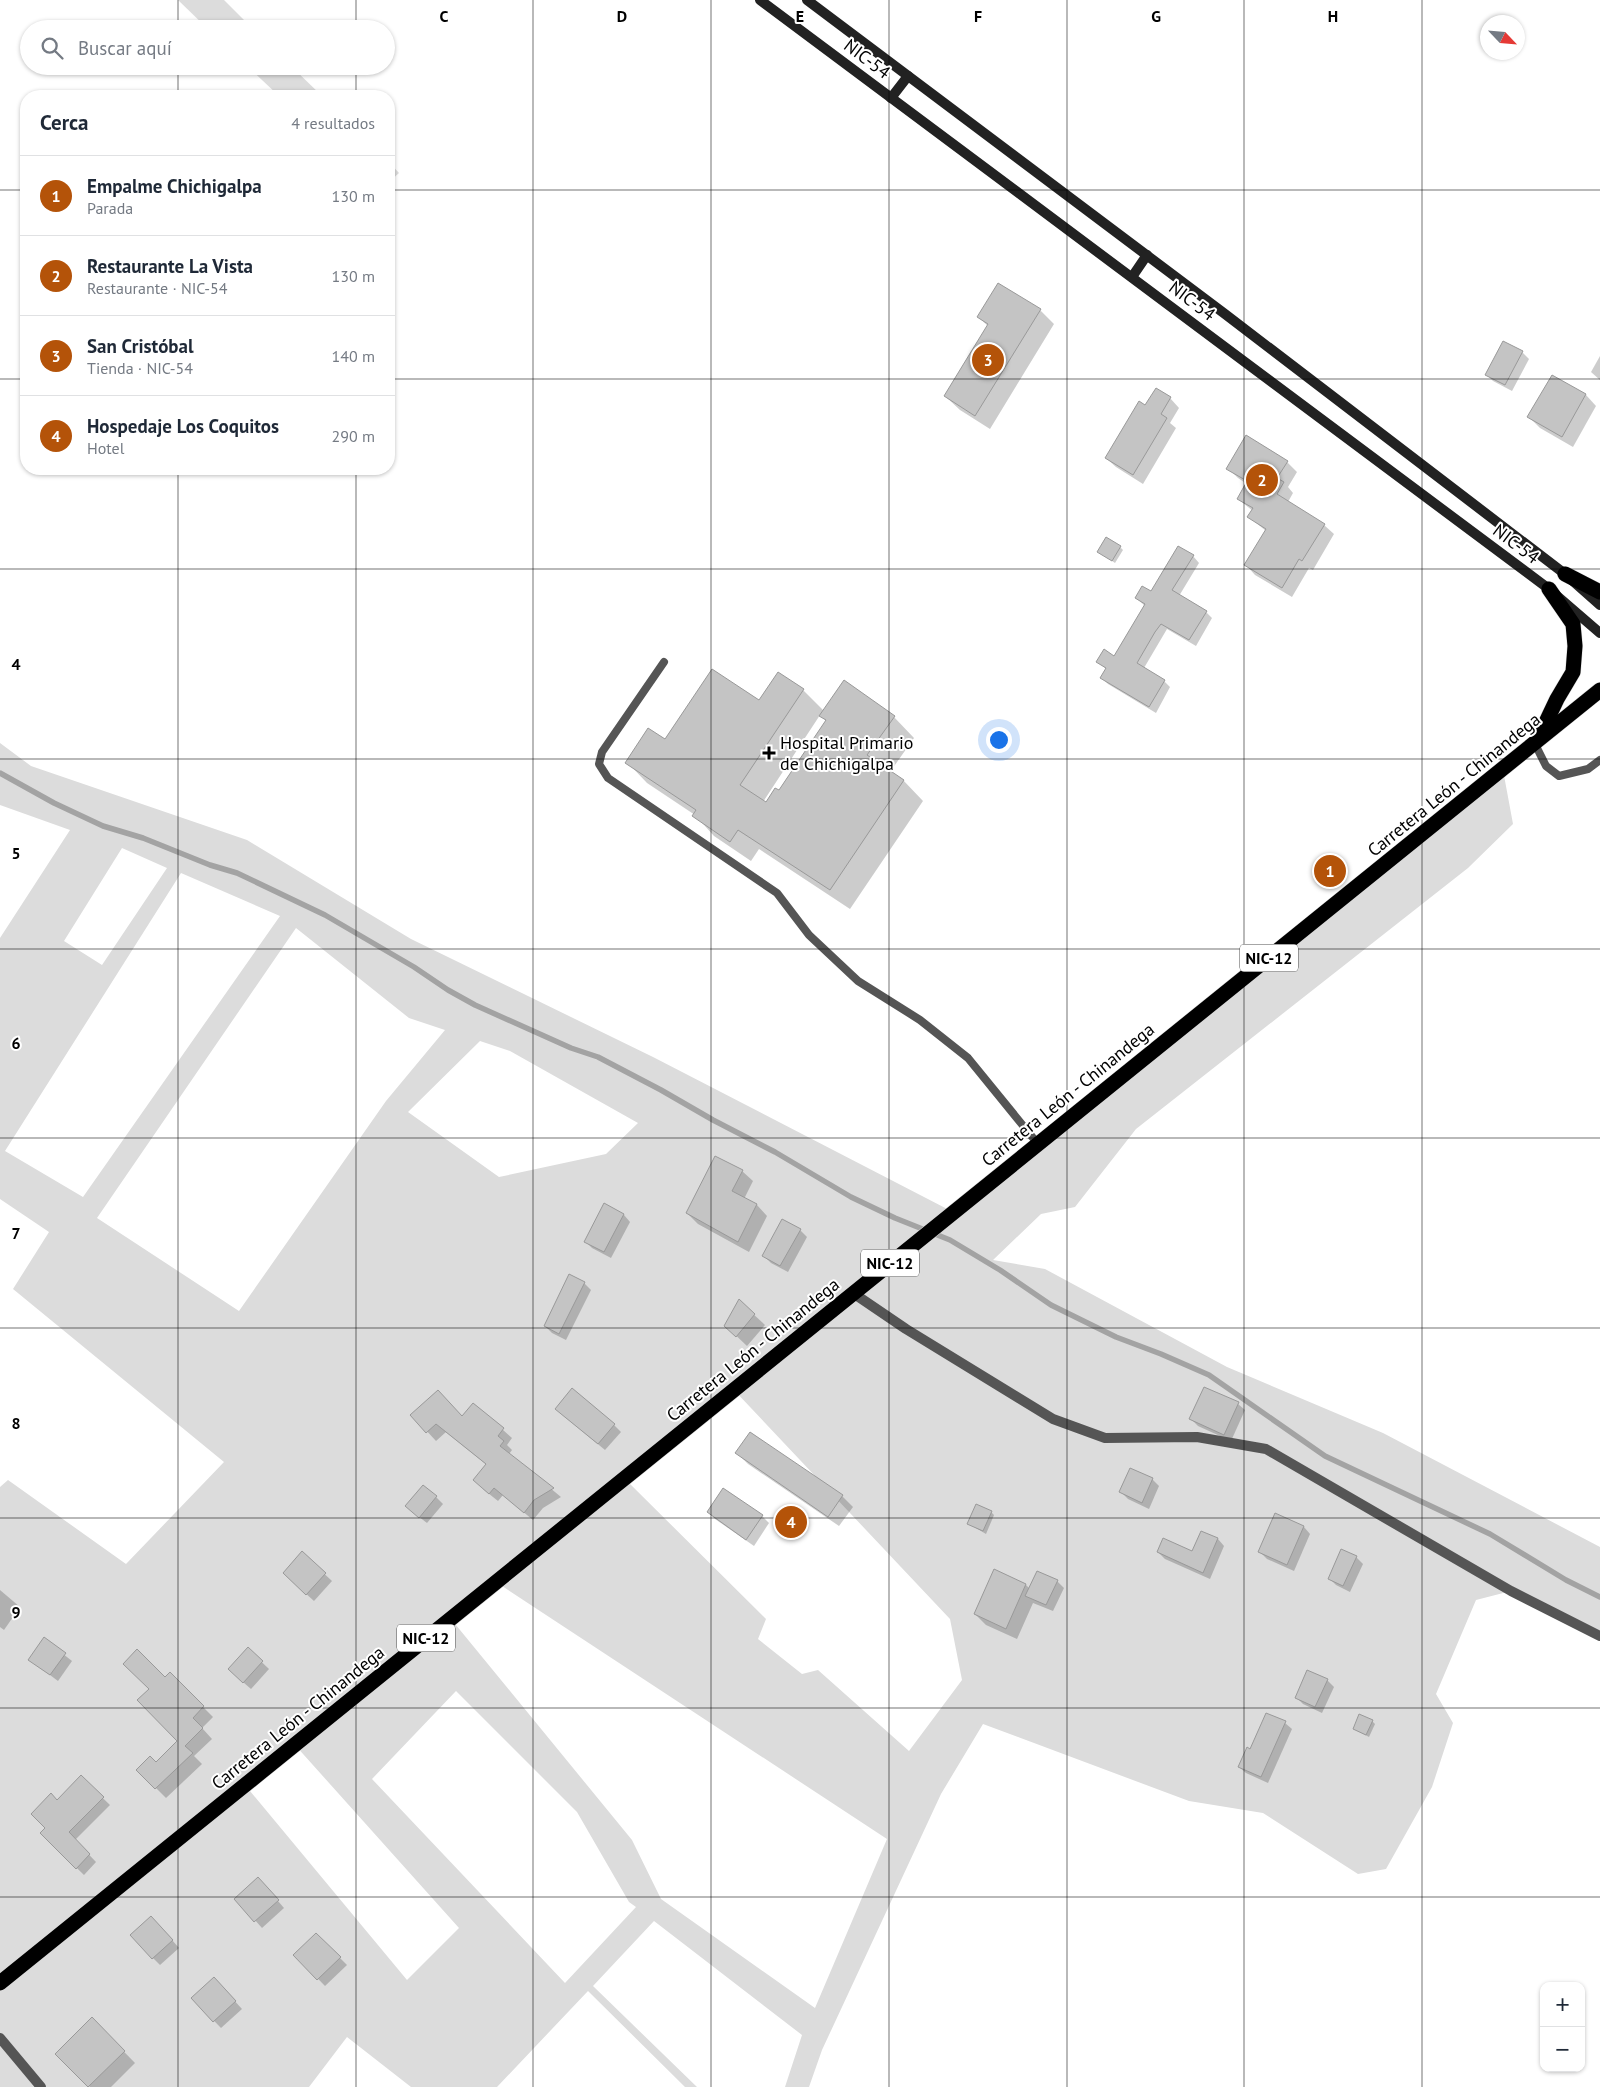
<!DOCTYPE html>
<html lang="es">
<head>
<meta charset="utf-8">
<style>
  :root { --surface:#fff; --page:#f6f6f7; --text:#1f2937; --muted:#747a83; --line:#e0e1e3; --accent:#b45309 }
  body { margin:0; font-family:"PT Sans",sans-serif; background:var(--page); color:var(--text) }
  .controls { position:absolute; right:15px; bottom:15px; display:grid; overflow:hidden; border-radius:10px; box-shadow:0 1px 4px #0004 }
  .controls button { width:45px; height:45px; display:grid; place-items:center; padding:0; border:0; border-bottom:1px solid var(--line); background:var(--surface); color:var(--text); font:25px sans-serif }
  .compass { position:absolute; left:1480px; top:15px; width:45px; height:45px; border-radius:50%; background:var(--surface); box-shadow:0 1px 4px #0004; rotate:116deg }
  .you { position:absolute; left:998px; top:739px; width:18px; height:18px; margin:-12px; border:4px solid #fff; border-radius:50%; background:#1a73e8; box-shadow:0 0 0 8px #1a73e833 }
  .badge { display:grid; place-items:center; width:32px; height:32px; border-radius:50%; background:var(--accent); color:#fff; font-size:16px; font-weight:700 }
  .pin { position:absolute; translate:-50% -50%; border:2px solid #fff; box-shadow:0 1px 5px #0006 }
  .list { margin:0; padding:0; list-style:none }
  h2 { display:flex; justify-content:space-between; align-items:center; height:65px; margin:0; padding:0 20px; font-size:21px }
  h2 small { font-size:16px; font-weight:400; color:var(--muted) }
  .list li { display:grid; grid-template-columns:32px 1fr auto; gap:15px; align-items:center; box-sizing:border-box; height:80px; padding:0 20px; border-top:1px solid var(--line) }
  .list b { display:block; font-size:19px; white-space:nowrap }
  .list p { margin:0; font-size:16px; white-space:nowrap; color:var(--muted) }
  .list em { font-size:16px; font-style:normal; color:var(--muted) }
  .icon { flex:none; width:28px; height:28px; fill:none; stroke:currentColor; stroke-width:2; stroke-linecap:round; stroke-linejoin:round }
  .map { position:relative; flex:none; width:1600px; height:2087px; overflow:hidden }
  .search { position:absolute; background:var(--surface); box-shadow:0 1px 4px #0004; left:20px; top:20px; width:375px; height:55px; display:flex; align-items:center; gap:12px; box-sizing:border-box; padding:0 18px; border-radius:28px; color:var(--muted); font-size:19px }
  .panel { position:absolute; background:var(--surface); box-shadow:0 1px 4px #0004; left:20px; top:90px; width:375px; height:385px; border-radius:20px }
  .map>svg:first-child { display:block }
</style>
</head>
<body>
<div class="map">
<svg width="1600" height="2087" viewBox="0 0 1600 2087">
  <rect width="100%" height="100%" fill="#fff"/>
  <g fill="#dcdcdc" fill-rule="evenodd">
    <polygon points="178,0 224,0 253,29 208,29"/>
    <polygon points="247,66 291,66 322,96 279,96"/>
    <polygon points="389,162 399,173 389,182"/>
    <path d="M0 743 31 766 247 840 411 939 653 1057 953 1212 1503 770 1513 824 1468 868 1136 1129 1075 1207 1041 1214 993 1260 1045 1269 1227 1367 1383 1433 1600 1547V1636L1511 1591 1476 1600 1436 1694 1453 1723 1432 1787 1386 1869 1358 1874 1263 1813 1189 1801 983 1724 941 1794 822 2050 809 2087H785L802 2035 654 1921 593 1986 697 2087H685L588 1991 497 2087H411L347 2037 309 2087H0V1487L8 1480 126 1564 224 1462 13 1289 49 1232 0 1199V938L70 830 0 805ZM122 848 167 868 102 965 64 941ZM181 873 280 916 83 1197 5 1151ZM296 928 409 1018 445 1030 386 1101 239 1311 97 1218ZM480 1041 510 1051 638 1123 606 1154 499 1177 408 1112ZM733 1389 950 1619 962 1680 909 1751 818 1670 802 1674 758 1639 766 1619 624 1478ZM496 1582 887 1839 815 2008 661 1899 632 1840 451 1619ZM456 1691 577 1812 629 1902 636 1907 565 1983 372 1779ZM295 1745 459 1928 407 1980 245 1785Z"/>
  </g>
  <g fill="#0003" fill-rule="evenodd">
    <polygon points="1040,310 1054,324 990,429 960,410 945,396 988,326 978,317"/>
    <polygon points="1522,352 1529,359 1512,391 1493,381 1486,374"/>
    <polygon points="1600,356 1600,380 1591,372"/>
    <polygon points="1552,376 1586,395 1596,406 1573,447 1540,428 1529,417"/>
    <polygon points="1170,398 1179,408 1170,423 1176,428 1143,484 1116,467 1106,458 1146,407"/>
    <polygon points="1287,462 1297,472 1288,487 1293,493 1288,502 1324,525 1334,534 1313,570 1309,568 1292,597 1255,575 1246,565 1266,531 1249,517 1253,511 1238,499 1247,484 1238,478 1228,468"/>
    <polygon points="1120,547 1123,550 1115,563 1099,552"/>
    <polygon points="1193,556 1199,563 1179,596 1206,612 1212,618 1196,646 1167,629 1144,668 1164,681 1170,687 1156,713 1108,684 1102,678 1107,670 1098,662 1114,657 1145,606 1136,598 1152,593"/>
    <path d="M803 690 824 711 894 717 914 738 890 772 903 780 923 801 850 909 759 849 751 861 714 836 695 815 647 783 627 762 665 741 759 702ZM820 715 827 722 779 792 766 804 763 802Z"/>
    <polygon points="742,1171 753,1181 744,1199 757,1205 767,1216 749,1252 698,1224 687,1213"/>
    <polygon points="605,1205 624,1215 630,1222 611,1258 592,1248 585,1241"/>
    <polygon points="800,1230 807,1237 788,1272 771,1263 764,1256"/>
    <polygon points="584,1283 591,1290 566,1340 552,1333 545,1326"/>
    <polygon points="739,1301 765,1325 747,1346 726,1326"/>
    <polygon points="474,1404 512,1438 507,1445 512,1450 509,1454 561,1497 543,1508 533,1520 503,1495 498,1501 483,1489 487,1465 446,1432 436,1441 412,1415 463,1418"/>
    <polygon points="1238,1404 1245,1410 1231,1441 1198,1426 1191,1419"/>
    <polygon points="564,1416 614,1425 621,1432 605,1450"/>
    <polygon points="751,1433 842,1496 853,1507 839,1526 748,1464 737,1453"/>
    <polygon points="1131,1470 1152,1479 1159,1486 1149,1509 1128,1499 1121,1492"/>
    <polygon points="724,1490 762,1516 769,1523 754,1546 715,1519 708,1512"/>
    <polygon points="436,1497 443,1504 427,1523 414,1513"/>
    <polygon points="991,1512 994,1515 986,1534 969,1524"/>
    <polygon points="1304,1527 1310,1534 1294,1571 1267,1559 1260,1552"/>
    <polygon points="1218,1539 1224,1546 1210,1579 1165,1559 1158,1552 1193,1553"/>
    <polygon points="302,1553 332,1581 314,1601 291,1580"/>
    <polygon points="1356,1557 1363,1564 1350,1592 1336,1585 1329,1578"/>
    <polygon points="1057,1581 1064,1588 1053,1611 1033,1603 1017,1639 986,1625 975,1614 1026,1585 1030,1589"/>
    <polygon points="0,1590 20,1607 4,1630 0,1627"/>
    <polygon points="44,1639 72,1661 58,1681 30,1660"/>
    <polygon points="248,1649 269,1669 251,1689 236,1676"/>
    <polygon points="170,1674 213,1717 202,1728 212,1739 194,1756 202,1764 166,1798 138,1770 156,1764 179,1741 165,1679"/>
    <polygon points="1327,1680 1334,1687 1322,1713 1303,1704 1296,1697"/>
    <polygon points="1372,1721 1375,1724 1369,1737 1354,1729"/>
    <polygon points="1285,1723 1292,1729 1268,1783 1246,1773 1239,1767"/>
    <polygon points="81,1777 110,1805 75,1840 96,1862 84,1875 41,1833 47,1828 57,1801"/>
    <polygon points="265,1886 284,1908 262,1928 236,1899"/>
    <polygon points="158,1924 179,1948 160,1965 153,1958"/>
    <polygon points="316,1934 347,1965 325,1986 295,1955"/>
    <polygon points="220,1985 242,2009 221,2028 192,1998"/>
    <polygon points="92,2019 135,2063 111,2087 90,2087 57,2054"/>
  </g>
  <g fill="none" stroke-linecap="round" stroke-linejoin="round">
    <polyline stroke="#a3a3a3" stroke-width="5.5" points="0,773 54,803 103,826 143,838 210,865 237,873 325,915 414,967 448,990 475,1005 571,1048 598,1057 661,1090 713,1120 775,1152 851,1197 895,1218 950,1240 1000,1270 1051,1305 1116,1337 1161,1354 1209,1375 1325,1456 1490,1534 1566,1580 1600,1597"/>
  </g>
  <g fill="#c4c4c4" stroke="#999">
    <polygon points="998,283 1041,309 975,416 944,396 988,324 977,317"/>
    <polygon points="1503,341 1523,351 1505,385 1485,375"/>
    <polygon points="1552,375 1586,394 1562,437 1527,417"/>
    <polygon points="1156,388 1171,397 1161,414 1167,418 1133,475 1105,458 1139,401 1145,405"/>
    <polygon points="1246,435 1288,461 1277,478 1284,482 1277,494 1325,524 1302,561 1299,559 1282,588 1244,565 1266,529 1247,517 1253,508 1237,499 1247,481 1226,469"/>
    <polygon points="1106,537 1121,546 1112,561 1097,552"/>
    <polygon points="1178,546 1194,555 1172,590 1207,611 1189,640 1161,624 1155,632 1137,663 1165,680 1149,707 1100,678 1106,668 1096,662 1104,649 1114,656 1145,604 1135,598 1142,586 1151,591"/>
    <polygon points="712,669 759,700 778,672 804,689 740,785 766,802 775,788 779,790 826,720 819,716 844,680 895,716 867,755 904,780 830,890 738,830 730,842 692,816 696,810 625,763 648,728 665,739"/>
    <polygon points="715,1156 743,1170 732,1191 757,1204 738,1242 686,1213"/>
    <polygon points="604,1203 624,1214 604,1252 584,1242"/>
    <polygon points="782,1219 801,1229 780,1266 762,1256"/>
    <polygon points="569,1274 585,1282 559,1334 544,1326"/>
    <polygon points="739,1299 755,1314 736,1337 724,1326"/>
    <polygon points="1204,1387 1239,1402 1224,1435 1189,1419"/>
    <polygon points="572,1388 615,1424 598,1444 555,1409"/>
    <polygon points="438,1390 462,1416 473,1403 504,1428 498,1436 504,1441 500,1446 554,1488 534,1500 524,1513 494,1488 489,1494 473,1480 486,1464 436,1424 426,1433 410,1415"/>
    <polygon points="750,1432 843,1495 828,1517 735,1453"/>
    <polygon points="1130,1468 1153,1478 1142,1503 1119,1492"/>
    <polygon points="423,1485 437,1496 419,1518 405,1506"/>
    <polygon points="723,1488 763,1515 746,1540 707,1512"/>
    <polygon points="976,1504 992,1511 983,1531 967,1524"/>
    <polygon points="1275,1513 1304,1526 1287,1565 1258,1552"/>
    <polygon points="1201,1531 1218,1538 1203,1573 1157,1552 1163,1538 1192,1551"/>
    <polygon points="1341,1549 1357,1556 1343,1586 1328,1579"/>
    <polygon points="302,1551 326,1573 306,1595 283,1573"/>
    <polygon points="994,1569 1026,1584 1006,1629 974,1614"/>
    <polygon points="1037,1571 1058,1580 1046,1605 1025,1596"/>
    <polygon points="44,1637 66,1653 50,1675 28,1660"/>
    <polygon points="248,1647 263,1661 243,1683 228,1669"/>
    <polygon points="137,1649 165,1677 170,1672 204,1706 193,1718 203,1728 185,1746 193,1753 155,1789 136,1770 150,1756 156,1762 177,1741 137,1700 149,1689 123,1664"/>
    <polygon points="1307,1670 1328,1679 1315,1707 1295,1698"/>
    <polygon points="1266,1713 1286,1721 1261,1777 1238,1767 1247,1747 1250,1749"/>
    <polygon points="1359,1714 1373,1720 1366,1735 1353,1729"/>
    <polygon points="81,1775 104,1797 69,1832 90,1854 76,1869 40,1833 45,1828 31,1814 51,1793 57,1800"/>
    <polygon points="258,1877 279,1900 254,1922 234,1899"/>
    <polygon points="151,1916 173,1940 152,1959 130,1935"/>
    <polygon points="316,1933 341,1957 317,1980 293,1955"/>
    <polygon points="214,1977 236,2001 213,2022 191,1998"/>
    <polygon points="92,2017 125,2051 88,2087 55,2054"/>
  </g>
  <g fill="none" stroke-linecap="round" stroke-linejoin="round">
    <defs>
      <g id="highway">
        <polyline points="1565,574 1600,592"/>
        <polyline points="1538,739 1557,699 1573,672 1575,646 1573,624 1549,589"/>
        <polyline points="0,1983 1600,690"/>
      </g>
    </defs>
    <use href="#highway" stroke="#dbdbdb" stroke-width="16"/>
    <g stroke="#555" stroke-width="8">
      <polyline points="664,662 602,752 599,764 608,778 777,893 809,935 858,981 920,1020 968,1058 1038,1144"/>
      <polyline points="1535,744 1546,766 1559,776 1588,769 1600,760"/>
    </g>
    <g stroke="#555" stroke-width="10">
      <polyline points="853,1293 906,1329 1053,1419 1105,1438 1197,1437 1266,1449 1511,1591 1600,1636"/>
      <polyline points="0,2038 41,2087"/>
    </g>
    <g stroke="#222" stroke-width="10">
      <polyline points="760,0 1549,589 1600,633"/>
      <polyline points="807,0 1225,314 1565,574 1600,605"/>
      <polyline points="891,98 908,76"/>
      <polyline points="1132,277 1147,255"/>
    </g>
    <use href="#highway" stroke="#000" stroke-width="15"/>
  </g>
  <path fill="none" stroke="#000" stroke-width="1" stroke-opacity="0.55" d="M178 0V29M356 0V29M533 0V2087M711 0V2087M889 0V2087M1067 0V2087M1244 0V2087M1422 0V2087M178 66V96M356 66V96M0 190H26M389 190H1600M0 379H26M389 379H1600M178 469V2087M356 469V2087M0 569H1600M0 759H1600M0 949H1600M0 1138H1600M0 1328H1600M0 1518H1600M0 1708H1600M0 1897H1600"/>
  <path fill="#000" stroke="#fff" stroke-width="2" d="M766.5 745.5h5v5h5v5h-5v5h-5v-5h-5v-5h5z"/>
  <g text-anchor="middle" stroke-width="4" stroke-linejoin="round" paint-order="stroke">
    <g fill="#fff" stroke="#4c4c4c" stroke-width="1">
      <rect x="1240" y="944.5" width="58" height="27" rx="4"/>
      <rect x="861" y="1249.5" width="58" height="27" rx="4"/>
      <rect x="397" y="1624.5" width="58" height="27" rx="4"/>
    </g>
    <g font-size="16" font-weight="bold" fill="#000">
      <text x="1269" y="964">NIC-12</text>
      <text x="890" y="1269">NIC-12</text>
      <text x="426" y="1644">NIC-12</text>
    </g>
    <g font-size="18" fill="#000" stroke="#fff">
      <text transform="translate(867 59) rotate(37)" y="6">NIC-54</text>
      <text transform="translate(1192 301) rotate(37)" y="6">NIC-54</text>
      <text transform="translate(1516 544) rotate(37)" y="6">NIC-54</text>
      <text transform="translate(1454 785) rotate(-39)" y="6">Carretera León - Chinandega</text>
      <text transform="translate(1068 1095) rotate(-39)" y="6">Carretera León - Chinandega</text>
      <text transform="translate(753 1350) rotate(-39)" y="6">Carretera León - Chinandega</text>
      <text transform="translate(298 1718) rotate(-39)" y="6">Carretera León - Chinandega</text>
    </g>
    <g font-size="18" fill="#000" stroke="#fff" text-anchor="start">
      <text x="780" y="749">Hospital Primario<tspan x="780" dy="21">de Chichigalpa</tspan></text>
    </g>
  </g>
  <g font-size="16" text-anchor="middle" font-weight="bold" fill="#000" stroke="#fff" stroke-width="4" stroke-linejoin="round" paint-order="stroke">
    <text x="444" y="22">C</text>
    <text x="622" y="22">D</text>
    <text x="800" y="22">E</text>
    <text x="978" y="22">F</text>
    <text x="1156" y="22">G</text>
    <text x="1333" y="22">H</text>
    <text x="16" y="670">4</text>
    <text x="16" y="859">5</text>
    <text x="16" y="1049">6</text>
    <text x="16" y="1239">7</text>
    <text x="16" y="1429">8</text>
    <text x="16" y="1618">9</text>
  </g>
</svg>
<div class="controls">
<button>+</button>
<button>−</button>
</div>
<svg class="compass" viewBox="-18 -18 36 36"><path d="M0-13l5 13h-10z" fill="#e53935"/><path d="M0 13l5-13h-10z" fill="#747a83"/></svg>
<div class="you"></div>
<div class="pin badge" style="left:1330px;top:871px">1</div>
<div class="pin badge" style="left:1262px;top:480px">2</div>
<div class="pin badge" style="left:988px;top:360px">3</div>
<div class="pin badge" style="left:791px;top:1522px">4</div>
<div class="search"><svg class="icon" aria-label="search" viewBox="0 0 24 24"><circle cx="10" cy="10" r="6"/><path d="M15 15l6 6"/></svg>Buscar aquí</div>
<section class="panel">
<h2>Cerca<small>4 resultados</small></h2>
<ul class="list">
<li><span class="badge">1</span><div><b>Empalme Chichigalpa</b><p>Parada</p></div><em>130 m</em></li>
<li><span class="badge">2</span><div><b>Restaurante La Vista</b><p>Restaurante · NIC-54</p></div><em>130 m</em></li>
<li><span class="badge">3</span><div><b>San Cristóbal</b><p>Tienda · NIC-54</p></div><em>140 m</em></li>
<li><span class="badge">4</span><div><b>Hospedaje Los Coquitos</b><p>Hotel</p></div><em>290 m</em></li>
</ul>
</section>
</div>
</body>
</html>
